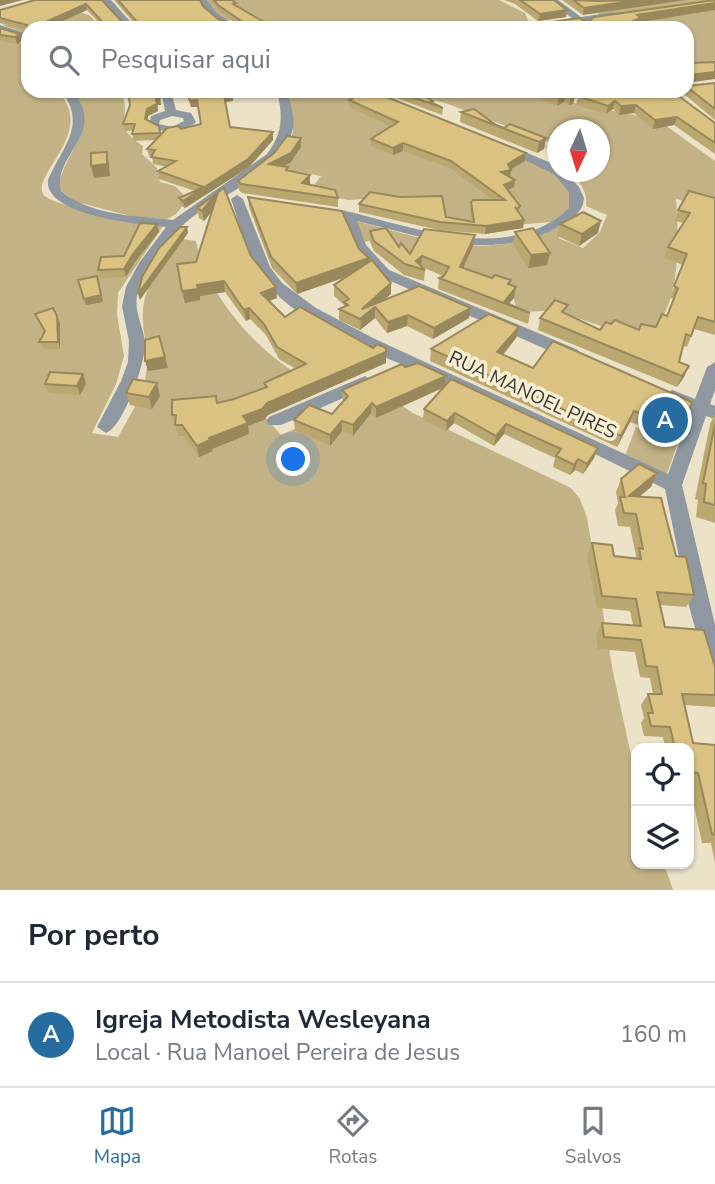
<!DOCTYPE html>
<html lang="pt">
<head>
<meta charset="utf-8">
<style>
  :root { --surface:#fff; --page:#f6f6f7; --text:#1f2937; --muted:#747a83; --line:#e0e1e3; --accent:#276ca1 }
  body { margin:0; font-family:"Nunito Sans",sans-serif; background:var(--page); color:var(--text) }
  .controls { position:absolute; right:21px; bottom:21px; display:grid; overflow:hidden; border-radius:14px; box-shadow:0 2px 5px #0004 }
  .controls button { width:63px; height:63px; display:grid; place-items:center; padding:0; border:0; border-bottom:2px solid var(--line); background:var(--surface); color:var(--text); font:35px sans-serif }
  .compass { position:absolute; left:547px; top:119px; width:63px; height:63px; border-radius:50%; background:var(--surface); box-shadow:0 2px 5px #0004; rotate:184deg }
  .you { position:absolute; left:294px; top:460px; width:24px; height:24px; margin:-18px; border:5px solid #fff; border-radius:50%; background:#1a73e8; box-shadow:0 0 0 10px #1a73e833 }
  .badge { display:grid; place-items:center; width:46px; height:46px; border-radius:50%; background:var(--accent); color:#fff; font-size:23px; font-weight:700 }
  .pin { position:absolute; translate:-50% -50%; border:4px solid #fff; box-shadow:0 2px 7px #0006 }
  .list { margin:0; padding:0; list-style:none }
  h2 { display:flex; justify-content:space-between; align-items:center; height:91px; margin:0; padding:0 28px; font-size:30px }
  h2 small { font-size:23px; font-weight:400; color:var(--muted) }
  .list li { display:grid; grid-template-columns:46px 1fr auto; gap:21px; align-items:center; box-sizing:border-box; height:105px; padding:0 28px; border-top:2px solid var(--line) }
  .list b { display:block; font-size:26px; white-space:nowrap }
  .list p { margin:0; font-size:23px; white-space:nowrap; color:var(--muted) }
  .list em { font-size:23px; font-style:normal; color:var(--muted) }
  .icon { flex:none; width:38px; height:38px; fill:none; stroke:currentColor; stroke-width:2; stroke-linecap:round; stroke-linejoin:round }
  .map { position:relative; flex:none; width:715px; height:890px; overflow:hidden }
  .search { position:absolute; background:var(--surface); box-shadow:0 2px 5px #0004; left:21px; right:21px; top:21px; height:77px; display:flex; align-items:center; gap:18px; box-sizing:border-box; padding:0 24px; border-radius:21px; color:var(--muted); font-size:26px }
  .sheet { height:196px; background:var(--surface) }
  nav { display:flex; justify-content:space-around; align-items:center; box-sizing:border-box; height:98px; border-top:2px solid var(--line); background:var(--surface); font-size:19px; color:var(--muted) }
  nav a { display:grid; justify-items:center; gap:4px }
  nav .on { color:var(--accent) }
  .map>svg:first-child { display:block }
</style>
</head>
<body>
<div class="map">
<svg width="715" height="890" viewBox="0 0 715 890">
  <rect width="100%" height="100%" fill="#ebe2c7"/>
  <g fill="#c3b285">
    <polygon points="207,0 499,0 525,13 531,28 259,28 244,18 225,21 214,12"/>
    <polygon points="580,0 715,0 715,72 687,75 687,28 618,28"/>
    <polygon points="75,11 89,15 102,28 28,28 28,34 2,25"/>
    <path d="M0 37 28 45V91H57C98 130 32 174 43 194 51 207 144 222 163 226L118 293 117 315 124 356 116 384 92 433 118 437C131 414 147 390 147 362 147 341 139 319 145 298 150 277 169 257 182 239L196 241C205 291 252 345 294 372L248 398 281 435 380 391 413 413 571 488 580 499 587 518 613 672 636 778V864H664L673 890H0Z"/>
    <path d="M70 91H121C134 124 108 121 143 146L142 154 157 168 160 182 175 186 183 194 184 204 176 214 167 219 135 217 76 202 59 189C60 155 105 126 70 91Z"/>
    <path d="M285 91H357L529 159 558 175 570 189 574 206 551 222 478 228 376 198 349 200 309 192 321 176 276 167C298 134 296 127 285 91Z"/>
    <path d="M404 91H547L569 102 658 120 715 161V207L676 199C679 234 682 310 649 332L607 328 554 310 528 312 516 307 512 291 469 280 376 240 364 242 356 221C426 239 491 264 561 225L569 229 558 238 583 248 600 232 607 215 586 206C588 192 580 182 570 172H600V130H558L557 156 554 154 556 152 545 147 551 143 448 104Z"/>
    <polygon points="636,427 678,443 666,476 625,456"/>
  </g>
  <g fill="none" stroke-linecap="round" stroke-linejoin="round">
    <g fill="#8f98a1" fill-rule="evenodd">
      <polygon points="102,0 111,0 136,28 126,28"/>
      <path d="M198 0H207L217 13 239 28C219 28 209 14 198 0Z"/>
      <path d="M548 0H558L581 17 614 12 618 15 587 22 590 24 585 27C575 23 562 28 554 23L556 21 572 18Z"/>
      <polygon points="0,25 28,34 28,40 0,31"/>
      <path d="M61 91H72C109 132 52 155 61 191 88 214 132 216 165 219L173 220 267 154C283 133 283 116 277 91H287C290 102 295 116 293 128 283 173 223 193 191 218 176 230 164 246 153 263 147 273 139 284 137 296 134 312 144 328 145 343 146 362 123 428 106 433L97 427 121 381 128 362 129 341 122 306 126 287 139 263 166 227C140 224 44 216 48 180 62 147 88 125 61 91Z"/>
      <path d="M161 91H171L176 110 191 113 196 122 194 124 172 133 149 127 151 116 165 111ZM172 116 183 118 184 121 172 127 159 124 160 120Z"/>
      <path d="M506 144 558 166V172H565L579 187 584 198C583 213 572 219 561 225 497 264 424 237 357 221L366 245 389 270 578 350 580 354 578 358H566L379 276 353 246 343 218 336 214 342 210C411 226 509 266 569 208V192L554 174 502 149V145Z"/>
      <path d="M237 195 243 199 270 267 282 283 316 308 373 338 668 474 691 410 666 400 664 396 672 390 695 399 707 367 715 362V390L710 404 715 406V419L706 416 682 485 715 625V671L707 668 704 661 689 606 665 489C589 450 512 414 435 379 381 354 304 329 265 282 246 258 241 227 231 199Z"/>
      <polygon points="365,376 373,382 371,386 281,425 269,425 266,421 269,417"/>
    </g>
  </g>
  <g fill="#bba770">
    <polygon points="102,0 123,23 135,24 114,0 200,0 203,6 218,19 231,24 237,24 219,11 210,0 232,0 236,3 236,6 269,28 104,28 87,10 48,28 28,28 28,31 0,23 0,10"/>
    <polygon points="504,0 554,0 567,10 566,17 538,21 515,4"/>
    <polygon points="562,0 595,0 583,15"/>
    <polygon points="0,28 20,34 22,41 17,44 0,41"/>
    <polygon points="715,83 715,120 684,94 685,91 687,91 687,86"/>
    <polygon points="159,91 161,105 158,105 158,111 148,116 148,121 159,126 161,134 201,124 198,107 191,107 186,91 235,91 235,95 232,96 233,101 225,102 230,127 273,140 249,167 185,208 180,205 179,198 195,191 159,179 158,171 167,167 153,164 152,156 149,156 147,149 156,140 134,141 132,134 133,131 125,131 123,124 130,105"/>
    <polygon points="378,91 416,91 433,104 443,108 442,115"/>
    <polygon points="526,91 602,91 575,93 573,94 575,96 573,104 569,105 564,102 557,106 529,94"/>
    <polygon points="642,91 715,123 715,154 674,125 653,129 634,113 619,115 613,109 606,114 576,105 578,96"/>
    <polygon points="349,100 525,161 511,169 510,177 515,180 514,187 508,191 520,206 519,213 524,220 523,228 485,234 439,230 359,212 359,204 446,217 472,222 470,210 471,202 493,200 450,168 403,151 393,155 371,146 371,139 391,126 349,107"/>
    <polygon points="461,112 504,128 546,138 544,149 537,153 460,122"/>
    <polygon points="301,138 301,147 291,162 284,166 288,167 288,170 310,184 338,198 338,207 242,193 239,190 238,181"/>
    <polygon points="216,194 251,256 277,298 269,301 285,317 386,363 268,415 264,420 248,426 249,434 212,449 213,451 199,457 184,436 178,436 172,415 234,399 264,388 264,383 296,369 279,359 266,335 250,319 246,321 225,292 200,296 200,300 185,303 212,211 204,221 199,218 197,208"/>
    <polygon points="248,197 359,249 391,294 384,300 469,318 433,339 407,326 387,333 375,318 360,330 339,320 339,309 344,307 344,305 334,296 334,285 348,276 297,294 272,268 249,207"/>
    <polygon points="715,198 715,335 694,329 687,347 683,346 679,362 689,366 684,377 677,387 538,330 540,318 566,314 600,330 611,324 639,330 656,327 667,316 674,299 670,298 683,265 664,258 668,247 684,223 675,221 678,210"/>
    <polygon points="157,224 159,232 135,262 126,277 100,278 98,270 124,256"/>
    <polygon points="560,224 598,233 579,246 557,236"/>
    <polygon points="370,231 410,254 475,235 473,246 463,268 492,278 511,280 510,285 514,298 509,304 530,313 528,324 438,289 439,278 443,276 422,267 425,270 424,281 404,275 374,251 370,242"/>
    <polygon points="515,232 547,265 528,268 513,244"/>
    <polygon points="35,314 60,323 60,349 42,348 39,342 44,332"/>
    <polygon points="519,327 516,338 503,355 533,368 683,428 678,439 630,422 617,447 430,361 431,349"/>
    <polygon points="405,367 446,376 445,387 598,448 594,458 583,474 575,470 570,475 553,467 555,458 504,434 494,446 454,423 446,431 423,420 424,409 444,387 376,418 371,413 353,436 342,431 330,446 295,430 294,420 332,414 343,401 342,390"/>
    <polygon points="45,384 86,384 80,395 49,393"/>
    <polygon points="126,393 160,396 152,409 130,405"/>
    <polygon points="715,414 715,523 696,517 698,500 695,499 710,424"/>
    <polygon points="621,479 651,487 639,497 676,556 694,595 686,607 660,605 665,627 715,667 715,707 684,705 693,743 715,745 715,863 711,843 702,843 689,782 689,748 665,748 663,737 644,736 641,723 644,718 641,705 648,694 653,694 650,678 640,677 635,652 598,649 596,635 602,623 633,625 630,611 597,608 587,556 592,543 614,556 635,558 636,556 630,527 618,526 615,510 618,503 616,492"/>
  </g>
  <g fill="#98885b">
    <polygon points="0,0 23,0 0,6"/>
    <polygon points="639,0 686,0 583,15 584,8"/>
    <polygon points="715,3 715,10 641,22 640,26 637,26 637,28 626,28 637,15"/>
    <polygon points="86,4 87,10 48,28 32,28"/>
    <polygon points="567,10 566,17 538,21 540,14"/>
    <polygon points="20,34 22,41 17,44 15,37"/>
    <polygon points="715,72 715,79 687,83 687,78 689,75"/>
    <polygon points="159,91 161,105 158,105 156,99"/>
    <polygon points="232,94 233,101 225,102 224,95"/>
    <polygon points="566,94 564,102 557,106 559,98"/>
    <polygon points="575,96 573,104 569,105 571,97"/>
    <polygon points="197,100 198,107 191,107 190,101"/>
    <polygon points="615,101 613,109 606,114 608,106"/>
    <polygon points="157,104 158,111 148,116 146,127 145,119 147,109"/>
    <polygon points="636,105 634,113 619,115 621,106"/>
    <polygon points="677,117 674,125 653,129 655,120"/>
    <polygon points="273,132 273,140 249,167 185,208 183,201 248,159"/>
    <polygon points="301,138 301,147 291,162 270,173 269,164"/>
    <polygon points="546,138 544,149 537,153 539,142"/>
    <polygon points="403,143 403,151 393,155 393,148"/>
    <polygon points="107,152 109,164 110,176 94,178 91,166"/>
    <polygon points="526,153 525,161 508,171 511,170 510,178 501,172 508,164"/>
    <polygon points="310,175 310,185 302,183"/>
    <polygon points="515,180 514,187 502,193 504,185"/>
    <polygon points="216,194 218,204 204,221 202,211"/>
    <polygon points="524,220 523,228 485,234 486,226"/>
    <polygon points="601,221 598,233 579,246 582,234"/>
    <polygon points="157,224 159,232 135,262 126,277 124,269 133,254"/>
    <polygon points="187,227 188,233 140,300 138,294"/>
    <polygon points="475,235 473,246 459,277 460,267"/>
    <polygon points="550,253 547,265 528,268 531,255"/>
    <polygon points="422,256 421,267 416,261"/>
    <polygon points="369,258 369,269 297,294 296,283"/>
    <polygon points="97,276 103,302 86,305 84,299"/>
    <polygon points="224,281 225,292 200,296 200,300 185,303 182,291 197,285"/>
    <polygon points="391,283 391,294 375,308 375,318 360,330 362,309"/>
    <polygon points="276,287 277,298 262,304 261,293"/>
    <polygon points="516,287 514,298 508,304 504,302"/>
    <polygon points="249,308 250,319 246,321 244,310"/>
    <polygon points="471,308 469,318 433,339 434,328"/>
    <polygon points="408,315 407,326 387,333 388,322"/>
    <polygon points="57,316 60,323 60,349 58,342"/>
    <polygon points="519,327 516,338 495,364 497,352"/>
    <polygon points="386,352 386,363 268,415 264,420 248,426 249,434 212,449 213,451 199,457 197,446 243,416 267,403"/>
    <polygon points="165,357 168,368 148,371 145,361"/>
    <polygon points="689,366 684,377 677,387 682,376"/>
    <polygon points="83,374 86,384 80,395 77,386"/>
    <polygon points="446,376 445,387 376,418 376,407"/>
    <polygon points="157,383 160,396 152,409 149,397"/>
    <polygon points="372,403 371,413 353,436 353,425"/>
    <polygon points="634,411 630,422 617,447 621,436"/>
    <polygon points="455,413 454,423 446,431 447,421"/>
    <polygon points="342,421 342,431 330,446 330,435"/>
    <polygon points="506,424 504,434 494,446 496,436"/>
    <polygon points="598,448 594,458 583,474 587,464"/>
    <polygon points="578,459 575,470 570,475 574,465"/>
    <polygon points="657,473 651,487 624,509 629,496"/>
  </g>
  <g fill="#d9c282" stroke="#98885b" stroke-width="2">
    <polygon points="35,0 102,0 123,23 135,24 137,22 118,0 200,0 203,6 218,19 231,24 238,24 241,21 218,5 214,0 232,0 236,3 233,4 264,22 264,25 269,28 108,28 86,4 32,28 28,28 27,25 0,18 0,10"/>
    <polygon points="520,0 554,0 567,10 540,14"/>
    <polygon points="573,0 597,1 639,0 584,8"/>
    <polygon points="715,0 715,3 637,15 641,18 633,21 638,24 627,26 630,28 537,28 533,25 579,18 588,22 594,17"/>
    <polygon points="341,23 343,28 329,28 327,24"/>
    <polygon points="0,28 20,34 15,37 0,35"/>
    <polygon points="715,62 715,72 689,75 687,78 687,63"/>
    <polygon points="715,83 715,109 687,87 687,86"/>
    <polygon points="128,91 159,91 160,98 156,99 157,104 147,109 145,119 159,126 160,133 132,134 135,124 123,124 130,105"/>
    <polygon points="187,91 231,91 232,94 224,95 230,127 273,132 248,159 183,201 179,198 204,187 158,171 176,161 151,157 155,150 147,149 167,128 178,126 181,129 201,124 197,100 190,101"/>
    <polygon points="366,91 372,91 526,153 508,164 511,170 501,172 515,180 504,185 520,206 517,209 515,207 524,220 486,226 440,222 359,204 370,192 400,197 442,196 446,217 474,222 471,202 473,200 505,200 451,161 403,143 393,148 371,139 398,122 349,100"/>
    <polygon points="396,91 416,91 433,101 430,102 443,108"/>
    <polygon points="542,91 570,91 575,96 571,97 566,94 559,98"/>
    <polygon points="642,91 672,91 715,123 715,143 677,117 655,120 636,105 621,106 615,101 608,106 578,96"/>
    <polygon points="474,109 496,125 504,128 510,124 546,138 539,142 461,112"/>
    <polygon points="287,136 301,138 291,153 269,164 288,167 286,170 310,175 302,183 335,190 338,198 241,184 238,181 274,153"/>
    <polygon points="107,152 107,164 91,166 91,153"/>
    <polygon points="224,188 251,256 276,287 261,293 285,317 300,307 373,348 377,344 386,348 386,352 267,403 262,409 243,416 248,423 209,438 210,440 197,446 182,425 175,425 176,415 172,415 172,400 216,396 217,403 234,399 267,387 264,383 306,364 277,347 264,324 249,308 244,310 224,281 197,285 198,289 182,291 177,264 196,262 218,192"/>
    <polygon points="689,191 715,198 715,322 698,317 691,336 686,334 679,362 689,366 682,376 540,318 555,300 568,305 562,312 600,330 606,322 611,324 615,320 639,330 641,324 656,327 662,314 667,316 678,288 674,286 687,254 668,247 690,213 678,210"/>
    <polygon points="216,194 202,211 197,208"/>
    <polygon points="248,197 342,211 359,249 369,258 296,283 271,257"/>
    <polygon points="583,212 601,221 582,234 560,224"/>
    <polygon points="140,223 157,224 133,254 124,269 98,270 101,257 124,256"/>
    <polygon points="180,227 187,227 138,294 142,277 159,248"/>
    <polygon points="386,228 399,247 401,243 410,254 424,229 475,235 460,267 492,278 495,275 511,280 508,284 516,287 504,302 530,313 439,278 444,276 449,267 422,256 416,261 425,270 405,264 374,241 370,231"/>
    <polygon points="533,228 550,253 531,255 515,232"/>
    <polygon points="372,260 391,283 362,309 419,286 471,308 434,328 408,315 388,322 375,307 360,319 339,309 348,305 344,302 349,299 334,285"/>
    <polygon points="97,276 101,295 84,299 78,280"/>
    <polygon points="53,308 57,316 58,342 39,342 45,331 35,314"/>
    <polygon points="489,314 519,327 497,352 533,368 553,341 692,402 683,428 634,411 621,436 431,349"/>
    <polygon points="159,336 165,357 145,361 145,340"/>
    <polygon points="418,363 446,376 376,407 372,403 353,425 342,421 330,435 294,420 309,405 332,414 348,396 342,390 402,364 405,367"/>
    <polygon points="50,372 83,374 77,386 45,384"/>
    <polygon points="133,379 157,383 149,397 126,393"/>
    <polygon points="451,379 598,448 587,464 578,459 574,465 556,456 561,449 506,424 496,436 455,413 447,421 424,409"/>
    <polygon points="715,424 715,505 704,502 706,484 703,483"/>
    <polygon points="639,464 657,473 629,496 661,498 676,556 686,557 694,595 657,592 665,627 704,630 715,667 715,695 682,694 693,743 715,745 715,835 712,834 698,773 689,772 689,748 675,748 670,727 651,726 648,713 653,713 648,694 662,694 657,667 646,666 641,640 604,637 602,623 641,626 636,599 602,596 592,543 612,545 614,556 641,559 639,548 643,549 636,514 624,513 620,497 625,497 621,479"/>
  </g>
  <g text-anchor="middle" stroke-width="7" stroke-linejoin="round" paint-order="stroke">
    <g font-size="19" fill="#3c392e" stroke="#f8efd4">
      <text transform="translate(533 394) rotate(25)" y="7">RUA MANOEL PIRES</text>
    </g>
  </g>
</svg>
<div class="controls">
<button><svg class="icon" aria-label="locate" viewBox="0 0 24 24"><circle cx="12" cy="12" r="6"/><path d="M12 2v4M12 18v4M2 12h4M18 12h4"/></svg></button>
<button><svg class="icon" aria-label="layers" viewBox="0 0 24 24"><path d="M12 4l9 5-9 5-9-5zM3 14l9 5 9-5"/></svg></button>
</div>
<svg class="compass" viewBox="-18 -18 36 36"><path d="M0-13l5 13h-10z" fill="#e53935"/><path d="M0 13l5-13h-10z" fill="#747a83"/></svg>
<div class="you"></div>
<div class="pin badge" style="left:665px;top:420px">A</div>
<div class="search"><svg class="icon" aria-label="search" viewBox="0 0 24 24"><circle cx="10" cy="10" r="6"/><path d="M15 15l6 6"/></svg>Pesquisar aqui</div>
</div>
<section class="sheet">
<h2>Por perto<small></small></h2>
<ul class="list">
<li><span class="badge">A</span><div><b>Igreja Metodista Wesleyana</b><p>Local · Rua Manoel Pereira de Jesus</p></div><em>160 m</em></li>
</ul>
</section>
<nav>
<a class="on"><svg class="icon" aria-label="map" viewBox="0 0 24 24"><path d="M3 6l6-2 6 2 6-2v14l-6 2-6-2-6 2zM9 4v14M15 6v14"/></svg>Mapa</a>
<a><svg class="icon" aria-label="directions" viewBox="0 0 24 24"><path d="M12 3l9 9-9 9-9-9zM9 14v-3h6M13 9l2 2-2 2"/></svg>Rotas</a>
<a><svg class="icon" aria-label="saved" viewBox="0 0 24 24"><path d="M7 4h10v16l-5-4-5 4z"/></svg>Salvos</a>
</nav>
</body>
</html>
